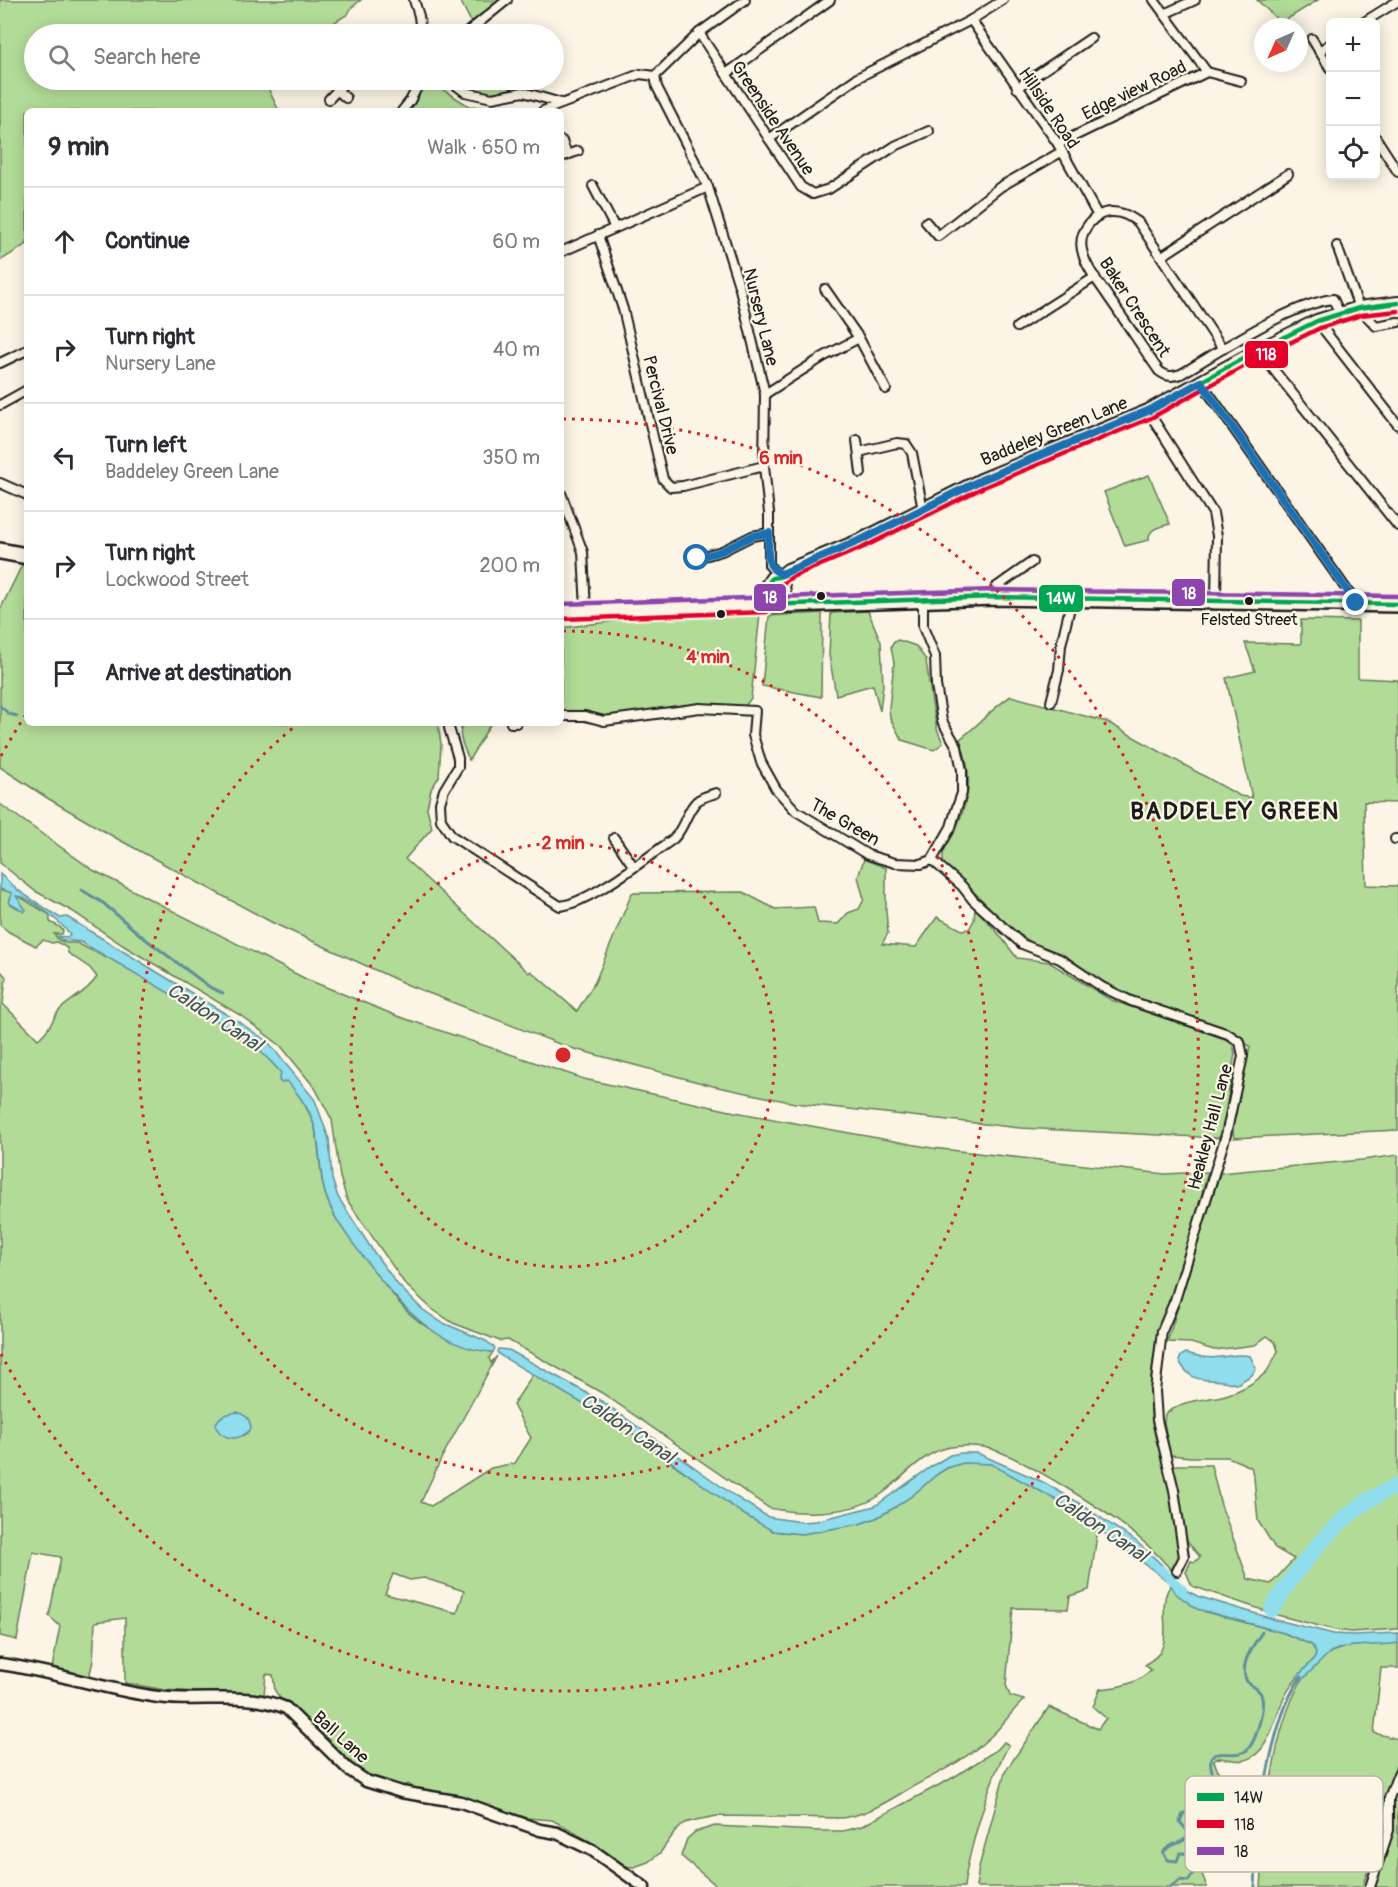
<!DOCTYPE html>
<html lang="en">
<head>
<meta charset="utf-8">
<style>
  :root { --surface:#fff; --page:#f7f7f7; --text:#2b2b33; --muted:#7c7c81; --line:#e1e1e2 }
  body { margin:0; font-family:Pangolin,sans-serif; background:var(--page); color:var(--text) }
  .controls { position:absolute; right:18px; top:18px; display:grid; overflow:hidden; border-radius:9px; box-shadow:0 3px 15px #0003 }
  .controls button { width:54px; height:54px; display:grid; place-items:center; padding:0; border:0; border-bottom:2px solid var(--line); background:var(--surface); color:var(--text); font:30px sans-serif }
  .compass { position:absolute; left:1254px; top:18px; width:54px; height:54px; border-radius:50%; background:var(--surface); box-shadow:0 3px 15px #0003; rotate:225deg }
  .stop { position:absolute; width:18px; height:18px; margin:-14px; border:4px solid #1f6fb2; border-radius:50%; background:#fff }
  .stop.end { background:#1f6fb2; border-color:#fff; box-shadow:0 2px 6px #0008 }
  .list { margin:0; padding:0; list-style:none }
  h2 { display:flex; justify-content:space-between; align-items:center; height:78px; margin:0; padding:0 24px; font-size:26px }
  h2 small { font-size:20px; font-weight:400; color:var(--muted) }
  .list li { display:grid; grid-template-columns:39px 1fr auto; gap:18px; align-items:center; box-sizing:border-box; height:108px; padding:0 24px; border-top:2px solid var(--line) }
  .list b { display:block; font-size:22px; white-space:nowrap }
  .list p { margin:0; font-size:20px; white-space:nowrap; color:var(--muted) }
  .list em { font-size:20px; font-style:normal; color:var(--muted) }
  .icon { flex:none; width:33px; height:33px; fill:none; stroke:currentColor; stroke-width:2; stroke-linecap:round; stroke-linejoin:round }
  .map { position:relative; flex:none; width:1398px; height:1887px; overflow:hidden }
  .search { position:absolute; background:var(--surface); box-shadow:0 3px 15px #0003; left:24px; top:24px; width:540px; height:66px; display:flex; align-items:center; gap:15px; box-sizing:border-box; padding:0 21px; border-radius:33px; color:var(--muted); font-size:22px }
  .panel { position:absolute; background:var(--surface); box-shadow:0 3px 15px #0003; left:24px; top:108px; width:540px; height:618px; border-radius:9px }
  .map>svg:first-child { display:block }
</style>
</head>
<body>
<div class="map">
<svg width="1398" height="1887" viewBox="0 0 1398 1887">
  <rect width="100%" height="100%" fill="#fcf5e5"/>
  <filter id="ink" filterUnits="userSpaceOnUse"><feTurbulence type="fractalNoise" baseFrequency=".0167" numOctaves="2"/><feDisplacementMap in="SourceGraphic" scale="12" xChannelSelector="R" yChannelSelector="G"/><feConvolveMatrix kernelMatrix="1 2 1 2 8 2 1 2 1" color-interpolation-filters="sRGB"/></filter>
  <g filter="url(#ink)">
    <g fill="#b2db98" stroke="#677c5a" stroke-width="1.5" fill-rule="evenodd">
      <polygon points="0,0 361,0 352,7 348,14 316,34 34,34 34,80 264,80 279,111 27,111 27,244 0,261"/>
      <polygon points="460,0 502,0 472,24"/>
      <polygon points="1257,0 1318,0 1281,23"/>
      <polygon points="453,80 524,80 499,96 464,88"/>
      <polygon points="429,81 469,106 483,107 477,111 408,111 418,93"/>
      <path d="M1149 475 1170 524C1160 527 1148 528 1149 540L1125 546 1104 492Z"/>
      <polygon points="22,565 27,565 27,723 438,723 441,744 439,777 431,789 427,808 432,828 405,859 529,973 531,971 577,1011 595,982 632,893 743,892 775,909 814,907 818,923 838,924 848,913 859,909 864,899 858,877 864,859 886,868 886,911 888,933 882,944 916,947 937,917 962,930 969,929 974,920 975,908 998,933 1017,958 1049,962 1111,1000 1225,1039 1233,1045 1235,1053 1222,1134 1218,1138 1020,1128 795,1103 713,1086 567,1047 408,985 273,923 114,837 49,799 0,767 0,610"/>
      <polygon points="868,611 881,642 883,685 880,711 873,685 836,695 829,655 831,613"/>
      <polygon points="822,613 821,697 762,686 769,616"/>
      <polygon points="760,614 751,698 746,705 741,708 604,719 561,713 561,628 662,615"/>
      <path d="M1301 620 1358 621V678L1398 680V803L1364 802 1366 885 1398 886V1130L1234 1138 1232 1126 1250 1047 1234 1032 1138 999 1105 985 1070 959 1034 944 1011 929 957 875 944 866C940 849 948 845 955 831 971 794 973 777 960 739 979 725 992 708 1011 696L1107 722 1240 796 1252 798 1226 678 1255 671 1245 643 1301 644Z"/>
      <polygon points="898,640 916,646 926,660 932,703 937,729 943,743 934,750 902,740 890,718 889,708 894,663 891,647 894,642"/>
      <path d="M491 723 469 760C465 749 456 735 463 724Z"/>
      <path d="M0 804 93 870 306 979 397 1016 584 1079 735 1112 932 1148 1165 1174 1208 1172 1176 1287 1162 1318 1156 1340 1151 1378V1415L1156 1440 1166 1469 1177 1539 1179 1557 1171 1570C1141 1533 1101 1509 1060 1484 1041 1473 1021 1460 1000 1452 981 1444 952 1443 933 1453 915 1462 900 1480 883 1493 855 1515 802 1515 769 1508L602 1393 508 1340 500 1341 453 1323 432 1309 405 1284 347 1200 340 1177 332 1120 315 1088 281 1046 240 1015 124 946 72 911 35 891 0 863Z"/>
      <path d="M0 889 12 893 9 903 23 911 25 910 15 896 17 895 50 915V922L60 927 63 931 62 934H54L59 940 67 943H77L106 958 114 953 252 1043C273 1063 296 1086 309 1113 322 1138 317 1167 325 1193 334 1222 350 1238 368 1262 381 1278 396 1302 411 1315 433 1334 464 1350 493 1352L489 1358 491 1363 497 1356 442 1457 421 1502 431 1506 491 1468 515 1463 531 1438 513 1405 533 1374 626 1429 680 1469 773 1531 802 1534 859 1524 876 1518 892 1509 913 1495 936 1475 947 1468 962 1463 973 1462 991 1464 998 1467 1060 1502 1098 1528 1089 1590 1070 1596 1068 1609 1013 1608 1006 1685 1010 1696 1024 1700C1011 1711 1003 1726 990 1737 965 1761 935 1774 905 1791 883 1804 868 1814 842 1818L717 1816 696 1820 685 1823 675 1832 660 1853 648 1862 634 1867 622 1866 577 1833 552 1820 527 1818 460 1795 418 1791 408 1784C376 1801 303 1719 280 1698L275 1691 273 1675 266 1674 264 1696 165 1690 125 1683V1618L95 1622 93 1661 89 1677 52 1668 60 1626 49 1616 61 1557 33 1552 17 1640 0 1636V970L6 977 3 1004 38 1039C50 1030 50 1023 58 1012 68 1000 86 994 97 977L90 968 68 953 67 948 57 942 52 943 43 940 36 946 9 932 0 925ZM393 1574 410 1580 424 1578 464 1591 457 1613 385 1594Z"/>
      <path d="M1398 1155V1629L1351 1632 1335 1630 1277 1615 1192 1586 1186 1572 1191 1561 1195 1562 1200 1557 1184 1537 1172 1466 1177 1465H1211L1221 1505 1248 1579 1271 1584 1294 1559 1275 1548 1258 1521 1254 1478 1251 1467 1228 1457H1191L1170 1455 1164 1422 1165 1414C1184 1400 1195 1401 1217 1397 1234 1394 1255 1384 1267 1371 1271 1365 1275 1357 1278 1351L1275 1342 1267 1336 1255 1345 1214 1350 1191 1343 1167 1342 1220 1173 1362 1160Z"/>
      <path d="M1171 1585 1175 1593 1206 1612 1284 1633 1312 1645 1316 1653 1315 1658C1304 1670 1294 1680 1286 1694 1275 1714 1271 1753 1245 1760 1237 1762 1226 1758 1217 1758L1214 1760C1218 1778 1232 1787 1229 1806L1219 1815 1200 1813 1195 1817 1191 1849 1196 1857 1205 1818 1235 1822 1225 1865 1196 1858 1207 1887H976L979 1867 1005 1772 1049 1707 1098 1729 1106 1718 1093 1707 1100 1689C1121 1687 1136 1684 1151 1670L1145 1665C1150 1661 1157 1657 1160 1652 1172 1631 1156 1604 1171 1585Z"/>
      <path d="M1398 1643V1668H1381L1374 1733 1398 1739V1760L1385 1794 1379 1840 1362 1887H1261C1266 1823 1269 1740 1300 1683 1306 1672 1320 1662 1329 1653 1349 1643 1376 1645 1398 1643Z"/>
      <path d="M1004 1742 1009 1745C993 1773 985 1802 976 1832 971 1851 966 1868 964 1887H718L681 1856 687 1839 695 1832 715 1826 819 1831H843L862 1826 954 1777 998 1749Z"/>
      <polygon points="1398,1780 1398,1887 1374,1887 1390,1835 1392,1800"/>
    </g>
    <g fill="#8fdded" stroke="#619099" stroke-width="1.5">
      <path d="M0 874 19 891 60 918 67 917 239 1022 268 1042 315 1100 329 1139 332 1179 338 1197 373 1251 398 1285 422 1309 441 1322 486 1341 495 1348 493 1352C435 1349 396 1301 364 1258 348 1237 335 1221 326 1196 319 1175 321 1153 316 1132 312 1112 300 1096 287 1081L281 1083 279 1080 281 1073C268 1057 254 1044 238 1033L81 942 63 940 57 936 67 937 70 934C60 922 30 896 16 896L26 910 24 912 9 903 12 893 0 889Z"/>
      <polygon points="498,1349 509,1350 603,1402 736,1497 768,1517 801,1522 816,1521 875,1506 932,1466 950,1455 961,1453 977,1453 1043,1482 1074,1500 1137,1542 1161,1564 1170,1576 1166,1580 1088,1521 1060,1502 991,1464 963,1463 947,1468 936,1475 913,1495 892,1509 876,1518 859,1524 802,1534 773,1531 743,1514 626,1429 501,1356 497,1352"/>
      <path d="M1186 1353C1197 1356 1208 1359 1220 1357 1231 1356 1240 1353 1250 1356L1256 1368 1252 1375 1237 1384C1232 1384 1227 1381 1222 1381 1199 1378 1193 1384 1179 1361L1181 1356Z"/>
      <path d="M237 1412C247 1416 250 1418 251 1429 240 1441 224 1442 215 1426 219 1415 226 1414 237 1412Z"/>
      <path d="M1174 1581 1184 1589 1197 1596 1277 1620 1334 1634 1353 1635 1398 1633V1643C1376 1647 1349 1642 1329 1653L1301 1681 1297 1677 1315 1658 1316 1653 1312 1645 1284 1633 1197 1609 1175 1593 1171 1585Z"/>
    </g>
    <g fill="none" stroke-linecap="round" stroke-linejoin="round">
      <g stroke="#619099" stroke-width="3">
        <polyline points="0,706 9,714 17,716"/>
        <polyline points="82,890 103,903 144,938 211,988 223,993"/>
        <path d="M1170 1887 1180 1880 1188 1881 1197 1869C1195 1860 1191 1852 1180 1853L1177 1861 1168 1860 1163 1853C1169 1842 1184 1845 1190 1834L1180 1822 1183 1814 1196 1806 1216 1810 1224 1805 1227 1799C1222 1785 1206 1773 1212 1756 1222 1750 1234 1757 1244 1752 1256 1746 1266 1706 1261 1694 1259 1689 1252 1686 1247 1682 1238 1665 1253 1646 1262 1632"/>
        <path d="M1255 1887C1256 1832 1269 1721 1301 1677"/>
      </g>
      <polyline stroke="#8fdded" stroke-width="9" points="1160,1569 1183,1590"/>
      <path stroke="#8fdded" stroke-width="16" d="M1272 1609C1300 1562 1346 1504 1398 1486"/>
      <defs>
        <g id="street">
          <polyline points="414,0 419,16 421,34"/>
          <polyline points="1164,14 1195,0"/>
          <polyline points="971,20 1058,144 1098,216"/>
          <polyline points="1364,22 1398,1"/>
          <polyline points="699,33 801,187 813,194 829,189 895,146 929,131"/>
          <polyline points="465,34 507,0"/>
          <polyline points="1312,39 1330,68"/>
          <polyline points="1319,51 1330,44"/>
          <polyline points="1207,72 1241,81"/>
          <polyline points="726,74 830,0"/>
          <polyline points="655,76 657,87 708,187 740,289 765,394 764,466 769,513 769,565 774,571 781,574"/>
          <polyline points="655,76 699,33 745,0"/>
          <polyline points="449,80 465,92 492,98 523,92 561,103"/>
          <polyline points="1017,88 1091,38"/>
          <polyline points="337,90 346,98"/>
          <polyline points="329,99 347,80"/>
          <polyline points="402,111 410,101 421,80"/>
          <polyline points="543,111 640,74 655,76"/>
          <polyline points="1376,138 1398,172"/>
          <polyline points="769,139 857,78 971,20 1003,0"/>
          <polyline points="562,141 567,155"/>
          <polyline points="1058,144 1207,72 1154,0"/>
          <polyline points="561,157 578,151"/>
          <polyline points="593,186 615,228"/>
          <polyline points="926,222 938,236 1000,187 1061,152"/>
          <polyline points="598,235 623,309 663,479 671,487 683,486 764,466"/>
          <polyline points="1337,246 1359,308 1376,326 1398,322"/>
          <polyline points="561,252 708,187"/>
          <polyline points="1162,256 1288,174"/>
          <polyline points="825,289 859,338 886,389"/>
          <polyline points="1317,321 1398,425"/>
          <polyline points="1017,327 1095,277"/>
          <path d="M1223 349 1138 222C1131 217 1122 212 1113 212 1094 211 1078 232 1082 250 1085 267 1100 284 1109 298 1126 322 1142 347 1159 371 1167 377 1172 377 1181 374 1222 350 1288 305 1333 299L1340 314"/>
          <polyline points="1258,350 1398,526"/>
          <polyline points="0,363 27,350"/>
          <polyline points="1201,382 1356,603"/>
          <polyline points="765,394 823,357 859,338"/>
          <polyline points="0,405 27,390"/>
          <polyline points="1148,411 1213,513 1217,536 1216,601"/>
          <polyline points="857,440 861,473"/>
          <polyline points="859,452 897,443 906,444 912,453 923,510"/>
          <polyline points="0,483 27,495"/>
          <polyline points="561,493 583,552 586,610"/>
          <polyline points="697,558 722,551 752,536 769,533"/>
          <polyline points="994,597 995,588 1032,562"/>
          <polyline points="1051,702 1059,670 1061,645 1072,599"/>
          <polyline points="561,716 585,716 604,721 700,708 755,711 753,735 761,762 776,789 796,811 868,855 895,863 921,864 932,860 951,827 956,810 962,793 962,770 957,747 942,721 936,685 935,656 923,627 923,600"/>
          <path d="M450 723 449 728 458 758V767L444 790 440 803 441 820 452 836 560 906C588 904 648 857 673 839 685 828 686 811 697 801 702 797 710 795 716 793"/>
          <polyline points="511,723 516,723"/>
          <polyline points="614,838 634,867"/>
          <polyline points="1395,839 1398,839"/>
          <polyline points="932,860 962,886 973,900 1022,944 1060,959 1102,987 1131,1001 1228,1034 1240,1042 1243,1056 1226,1135 1175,1300 1162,1331 1155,1391 1157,1420 1174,1490 1184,1557 1177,1571"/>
          <polyline points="1370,1887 1389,1830 1389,1798 1398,1774"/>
        </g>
        <path id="secondary" d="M0 1664C53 1671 105 1690 158 1697 200 1703 246 1691 286 1708L348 1769 366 1781 401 1792 461 1802 540 1830 557 1833 592 1850 644 1887"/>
        <g id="primary">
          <polyline points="779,577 783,586 786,604"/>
          <polyline points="765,605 766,587 772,578 779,577 788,570 861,540 981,480 1148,411 1258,350 1317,321 1359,308 1398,303"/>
        </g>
        <g id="highway">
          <polyline points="0,551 27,556"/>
          <polyline points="561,612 994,597 1398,604"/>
        </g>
      </defs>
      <use href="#street" stroke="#1c1c1c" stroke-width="12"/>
      <use href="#secondary" stroke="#1c1c1c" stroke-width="15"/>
      <use href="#primary" stroke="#1c1c1c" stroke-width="16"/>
      <use href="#highway" stroke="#1c1c1c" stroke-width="20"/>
      <use href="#street" stroke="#fcf5e5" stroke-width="8"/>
      <use href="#secondary" stroke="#fcf5e5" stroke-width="10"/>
      <use href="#primary" stroke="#fcf5e5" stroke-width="12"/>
      <use href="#highway" stroke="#fcf5e5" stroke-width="15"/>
      <defs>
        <polyline id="bus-1" points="1398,303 1359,308 1317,321 1258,350 1148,411 981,480 861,540 788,570 779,577 772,578 766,587 765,605 994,597 1398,604"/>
        <polyline id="bus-2" points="561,619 767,612 772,608 773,589 776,585 782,584 792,577 864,547 984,487 1151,418 1261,357 1320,328 1361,315 1398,311"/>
        <polyline id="bus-3" points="561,604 994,590 1398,596"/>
      </defs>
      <use href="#bus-1" stroke="#fcf5e5" stroke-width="9"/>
      <use href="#bus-2" stroke="#fcf5e5" stroke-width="9"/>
      <use href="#bus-3" stroke="#fcf5e5" stroke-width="9"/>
      <use href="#bus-1" stroke="#00a651" stroke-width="4.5"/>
      <use href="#bus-2" stroke="#e4002b" stroke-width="4.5"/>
      <use href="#bus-3" stroke="#8e44ad" stroke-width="4.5"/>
    </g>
  </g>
  <g fill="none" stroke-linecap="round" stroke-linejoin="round" filter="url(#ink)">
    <path stroke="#1f6fb2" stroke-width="8" d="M697 558 722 551 752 536 769 533C769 550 763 567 782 574L861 540 981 480 1148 411 1201 382 1356 603"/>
  </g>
  <g fill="none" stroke="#d62828" stroke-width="3" stroke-dasharray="3 6">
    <circle cx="563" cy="1055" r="212"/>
    <path d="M563 631A424 424 0 1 1 299 723"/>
    <path d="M1 756A636 636 0 0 1 27 713M563 419A636 636 0 1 1 1 1354"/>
  </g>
  <g fill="#1c1c1c" stroke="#fcf5e5" stroke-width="2">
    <circle cx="821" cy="596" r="5"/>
    <circle cx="1249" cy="601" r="5"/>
    <circle cx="721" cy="614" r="5"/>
  </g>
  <g text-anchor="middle" stroke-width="4.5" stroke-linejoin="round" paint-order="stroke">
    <g font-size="16" fill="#1c1c1c" stroke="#fcf5e5">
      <text x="1249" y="625">Felsted Street</text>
    </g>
    <g font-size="18" fill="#1c1c1c" stroke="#fcf5e5">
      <text transform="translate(1134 90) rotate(-26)" y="6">Edge view Road</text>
      <text transform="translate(1049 108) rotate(56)" y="6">Hillside Road</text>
      <text transform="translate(773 118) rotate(56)" y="6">Greenside Avenue</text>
      <text transform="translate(1135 307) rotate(57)" y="6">Baker Crescent</text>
      <text transform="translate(761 317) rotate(76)" y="6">Nursery Lane</text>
      <text transform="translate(661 405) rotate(76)" y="6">Percival Drive</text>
      <text transform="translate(1054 431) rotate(-22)" y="6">Baddeley Green Lane</text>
      <text transform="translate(845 822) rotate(30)" y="6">The Green</text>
      <text transform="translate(1210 1127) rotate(-75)" y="6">Heakley Hall Lane</text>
      <text transform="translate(341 1737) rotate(42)" y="6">Ball Lane</text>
    </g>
    <g font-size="20" font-style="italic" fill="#3e565b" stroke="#fcf5e5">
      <text transform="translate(215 1017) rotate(33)" y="7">Caldon Canal</text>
      <text transform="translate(628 1428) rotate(34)" y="7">Caldon Canal</text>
      <text transform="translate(1101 1527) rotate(34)" y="7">Caldon Canal</text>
    </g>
    <g font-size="24" font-weight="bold" letter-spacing="1.5" fill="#1c1c1c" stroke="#fcf5e5">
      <text x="1235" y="819">BADDELEY GREEN</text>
    </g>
  </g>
  <rect x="1185" y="1776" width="198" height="96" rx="9" fill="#fcf5e5" stroke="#b9b4a9" stroke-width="1.5"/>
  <rect x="1197" y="1793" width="27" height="8" fill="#00a651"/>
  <rect x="1197" y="1820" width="27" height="8" fill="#e4002b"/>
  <rect x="1197" y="1847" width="27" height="8" fill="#8e44ad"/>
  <g font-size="16" fill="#1c1c1c">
    <text x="1234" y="1803">14W</text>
    <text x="1234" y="1830">118</text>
    <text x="1234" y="1857">18</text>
  </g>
  <circle cx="563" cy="1055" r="9" fill="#d62828" stroke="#fcf5e5" stroke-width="3"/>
  <g font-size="18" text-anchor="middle" font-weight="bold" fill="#d62828" stroke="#fcf5e5" stroke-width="4.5" stroke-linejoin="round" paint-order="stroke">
    <text x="781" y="464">6 min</text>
    <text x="708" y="663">4 min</text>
    <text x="563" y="849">2 min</text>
  </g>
  <g stroke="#fcf5e5" stroke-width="2">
    <rect x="1244" y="340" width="45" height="29" rx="6" fill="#e4002b"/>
    <rect x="1171" y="578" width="35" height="29" rx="6" fill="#8e44ad"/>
    <rect x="753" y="583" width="34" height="29" rx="6" fill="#8e44ad"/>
    <rect x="1038" y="584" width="46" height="29" rx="6" fill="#00a651"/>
  </g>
  <g font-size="16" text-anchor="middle" font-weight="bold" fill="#fff">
    <text x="1266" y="360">118</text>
    <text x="1189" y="599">18</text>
    <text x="770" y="603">18</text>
    <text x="1061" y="604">14W</text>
  </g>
</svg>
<div class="controls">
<button>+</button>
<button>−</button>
<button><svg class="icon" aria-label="locate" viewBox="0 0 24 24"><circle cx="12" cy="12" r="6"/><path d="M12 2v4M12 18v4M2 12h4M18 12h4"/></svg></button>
</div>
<svg class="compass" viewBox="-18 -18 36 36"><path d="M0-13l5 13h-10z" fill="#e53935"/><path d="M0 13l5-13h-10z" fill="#7c7c81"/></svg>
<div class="stop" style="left:697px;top:558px"></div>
<div class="stop end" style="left:1356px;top:603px"></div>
<div class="search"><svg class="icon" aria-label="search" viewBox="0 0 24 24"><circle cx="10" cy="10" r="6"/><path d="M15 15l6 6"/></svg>Search here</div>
<section class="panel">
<h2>9 min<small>Walk · 650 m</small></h2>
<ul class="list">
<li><svg class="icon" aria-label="ahead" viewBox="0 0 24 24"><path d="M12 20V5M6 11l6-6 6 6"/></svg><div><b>Continue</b></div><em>60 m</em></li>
<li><svg class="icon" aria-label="right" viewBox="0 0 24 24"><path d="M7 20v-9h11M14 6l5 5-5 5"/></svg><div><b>Turn right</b><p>Nursery Lane</p></div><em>40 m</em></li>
<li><svg class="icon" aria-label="left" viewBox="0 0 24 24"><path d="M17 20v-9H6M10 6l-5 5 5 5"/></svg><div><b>Turn left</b><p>Baddeley Green Lane</p></div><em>350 m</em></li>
<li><svg class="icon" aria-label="right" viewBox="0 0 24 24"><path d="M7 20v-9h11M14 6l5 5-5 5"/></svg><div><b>Turn right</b><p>Lockwood Street</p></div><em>200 m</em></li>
<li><svg class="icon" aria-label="arrive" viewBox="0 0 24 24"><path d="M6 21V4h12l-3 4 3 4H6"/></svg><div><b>Arrive at destination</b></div></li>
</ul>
</section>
</div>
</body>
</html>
